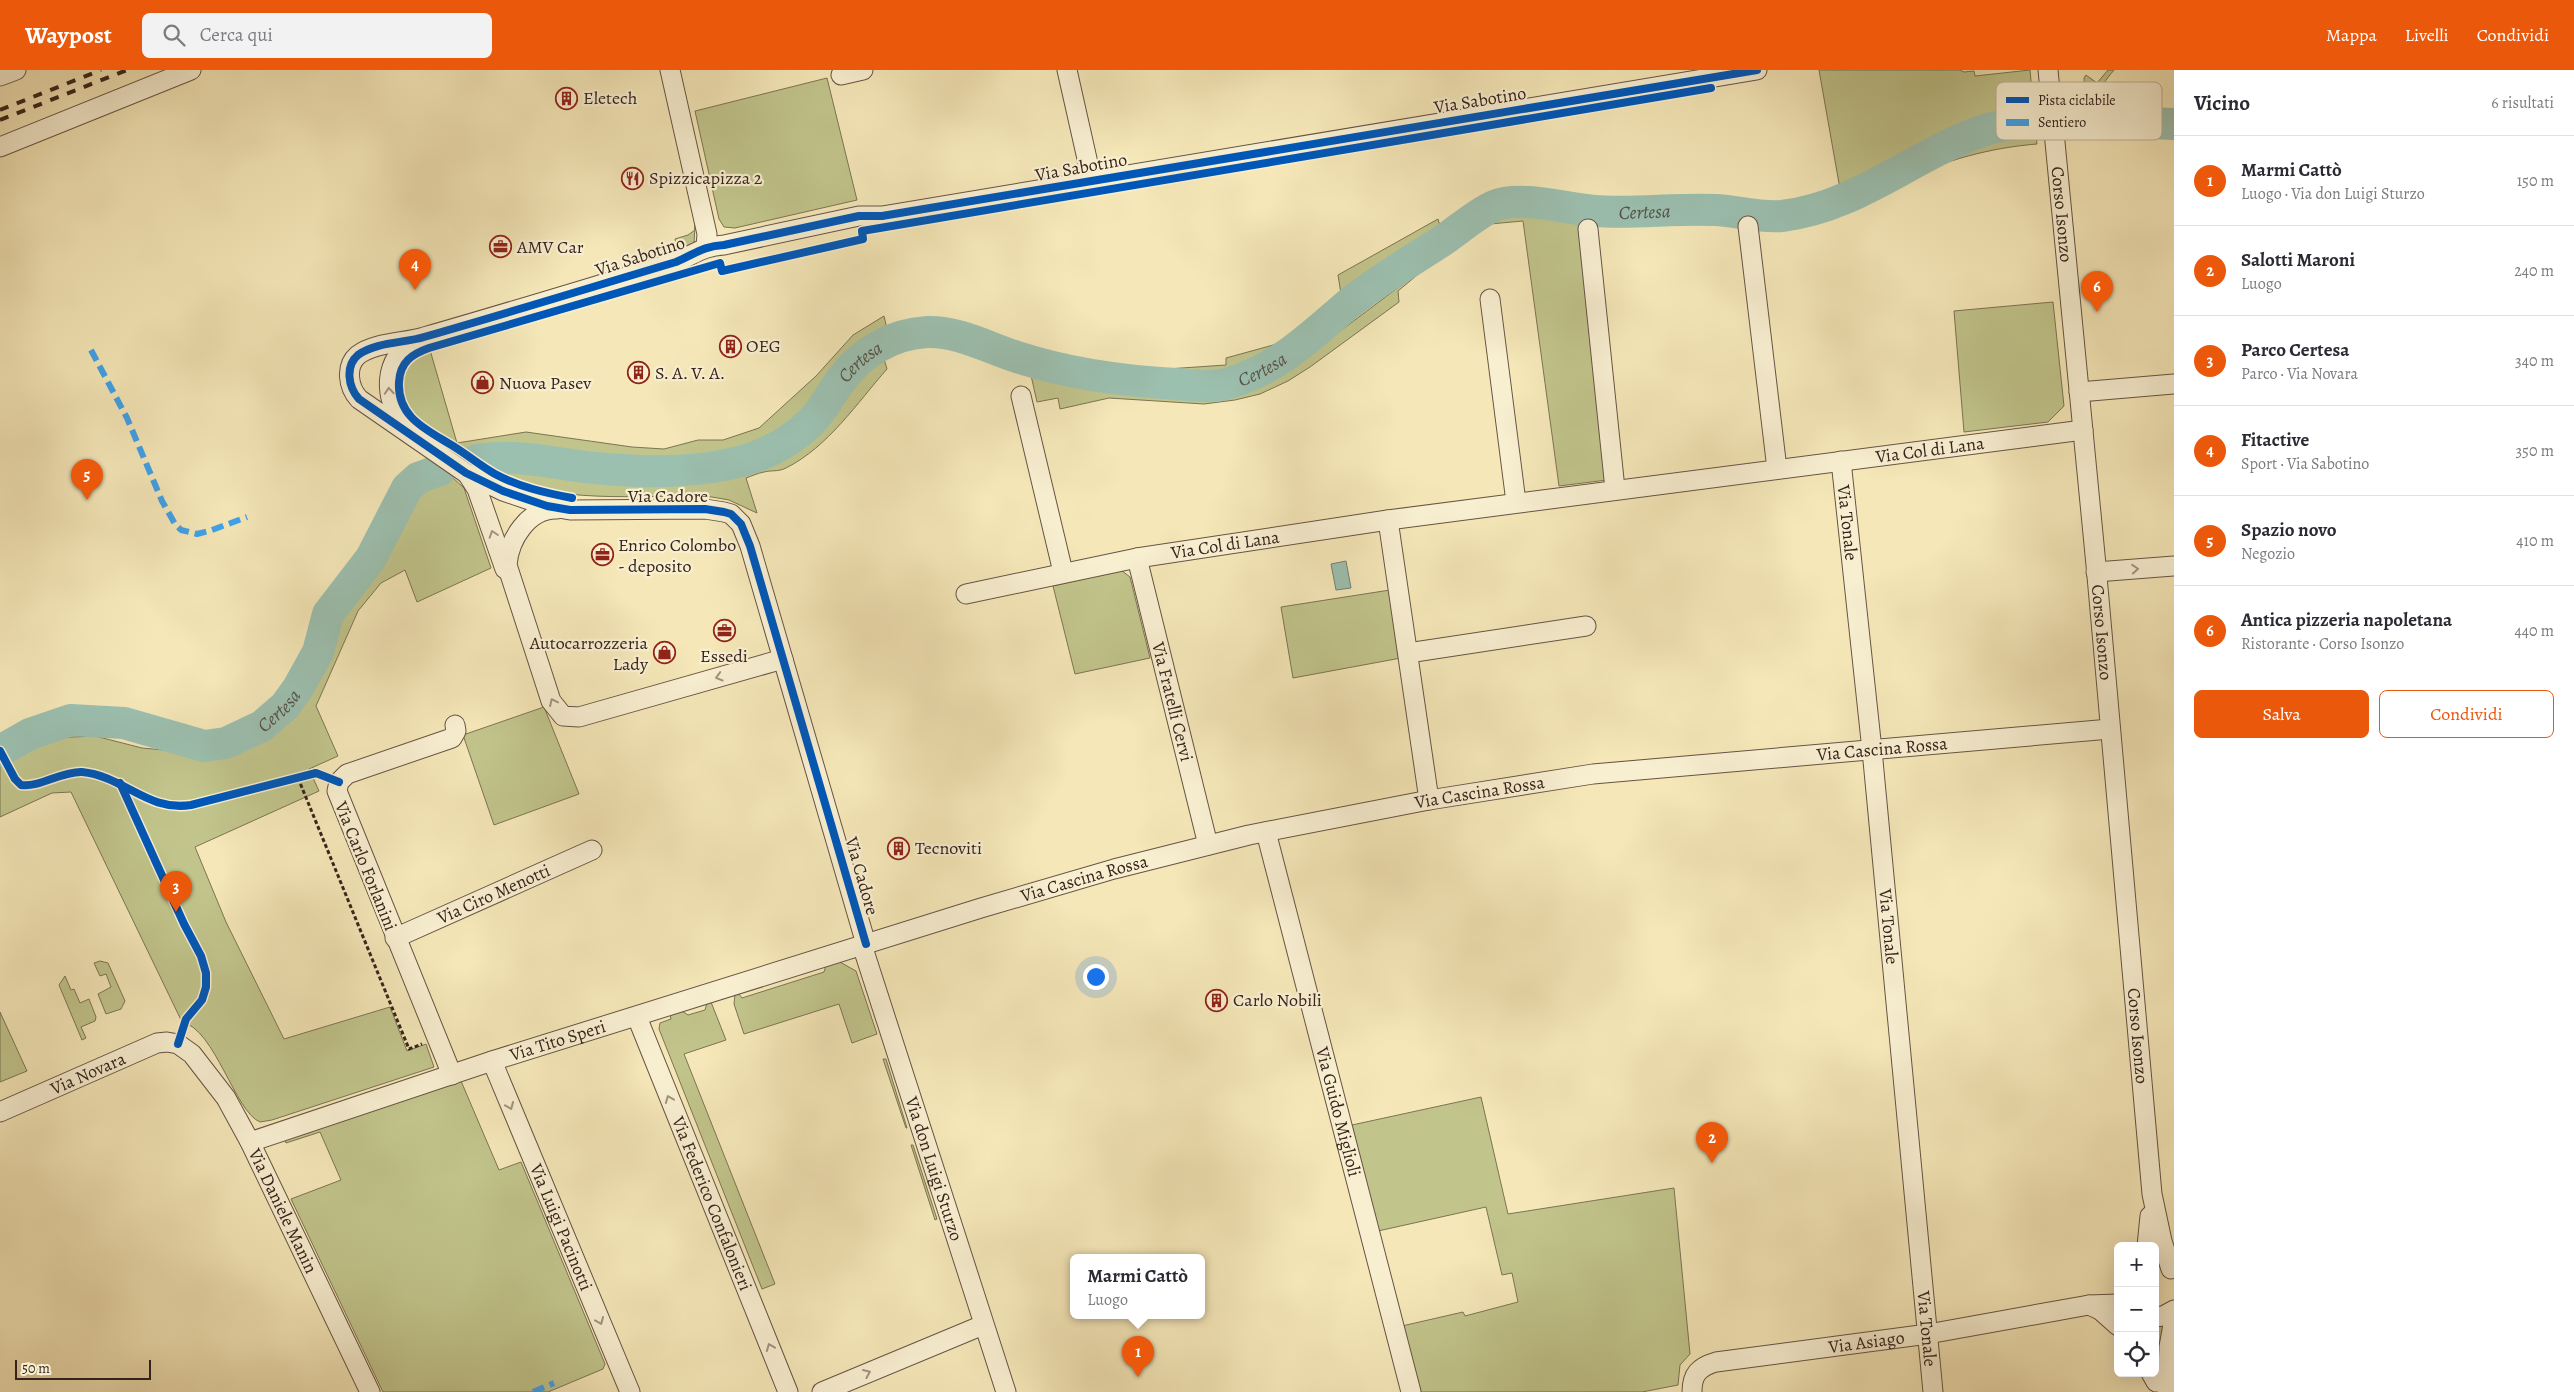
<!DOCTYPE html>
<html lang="it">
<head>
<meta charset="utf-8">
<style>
  :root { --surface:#fff; --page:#f2f2f3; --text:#2b2b33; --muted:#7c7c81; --line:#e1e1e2; --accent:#ea580c }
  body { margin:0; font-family:Alegreya,serif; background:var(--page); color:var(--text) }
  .controls { position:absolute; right:15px; bottom:15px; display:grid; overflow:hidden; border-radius:8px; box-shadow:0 5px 20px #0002 }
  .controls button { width:45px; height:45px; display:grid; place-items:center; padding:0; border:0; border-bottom:1px solid var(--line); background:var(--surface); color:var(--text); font:25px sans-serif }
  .scale { position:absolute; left:15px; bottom:12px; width:136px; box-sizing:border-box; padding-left:5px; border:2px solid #36231c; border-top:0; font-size:14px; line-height:18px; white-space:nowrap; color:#36231c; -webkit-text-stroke:4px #f8efd1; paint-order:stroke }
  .you { position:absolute; left:1095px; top:906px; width:18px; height:18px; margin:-12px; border:4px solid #fff; border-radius:50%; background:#1a73e8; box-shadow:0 0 0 8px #1a73e833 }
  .badge { display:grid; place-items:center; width:32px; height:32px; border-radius:50%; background:var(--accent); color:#fff; font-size:16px; font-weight:700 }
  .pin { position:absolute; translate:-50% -41px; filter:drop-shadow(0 1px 2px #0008) }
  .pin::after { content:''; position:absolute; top:26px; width:18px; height:15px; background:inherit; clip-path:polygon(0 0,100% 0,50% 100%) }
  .popup { position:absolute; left:1070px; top:1184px; width:135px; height:65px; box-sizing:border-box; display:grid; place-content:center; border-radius:8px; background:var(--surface); filter:drop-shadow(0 1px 4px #0005); font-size:16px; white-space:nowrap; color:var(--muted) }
  .popup b { font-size:19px; color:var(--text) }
  .popup::after { content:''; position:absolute; left:50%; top:100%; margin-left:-10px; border:10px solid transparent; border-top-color:var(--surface) }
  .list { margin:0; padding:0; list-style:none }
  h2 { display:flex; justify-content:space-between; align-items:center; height:65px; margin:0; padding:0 20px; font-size:21px }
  h2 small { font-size:16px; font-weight:400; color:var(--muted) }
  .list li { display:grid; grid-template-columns:32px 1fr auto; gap:15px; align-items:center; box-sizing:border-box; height:90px; padding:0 20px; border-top:1px solid var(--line) }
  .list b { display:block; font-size:19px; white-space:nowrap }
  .list p { margin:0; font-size:16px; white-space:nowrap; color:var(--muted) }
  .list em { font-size:16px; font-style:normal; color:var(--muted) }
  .actions { display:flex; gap:10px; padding:15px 20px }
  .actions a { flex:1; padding:11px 0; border:1px solid var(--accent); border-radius:8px; text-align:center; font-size:18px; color:var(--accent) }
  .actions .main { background:var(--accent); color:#fff }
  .icon { flex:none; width:28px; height:28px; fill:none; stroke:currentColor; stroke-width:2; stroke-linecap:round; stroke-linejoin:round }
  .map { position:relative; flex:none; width:2174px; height:1322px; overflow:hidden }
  header { display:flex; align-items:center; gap:30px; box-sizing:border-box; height:70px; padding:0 25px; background:var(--accent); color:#fff }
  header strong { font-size:24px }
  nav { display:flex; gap:28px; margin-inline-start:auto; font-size:18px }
  .search { width:350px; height:45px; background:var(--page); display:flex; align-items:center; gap:12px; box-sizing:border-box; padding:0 18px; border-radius:8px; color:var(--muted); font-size:19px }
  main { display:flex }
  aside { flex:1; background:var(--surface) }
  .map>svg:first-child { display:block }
</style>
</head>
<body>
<header>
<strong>Waypost</strong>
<div class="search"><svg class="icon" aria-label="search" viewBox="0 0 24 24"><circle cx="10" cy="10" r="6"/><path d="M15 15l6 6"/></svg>Cerca qui</div>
<nav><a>Mappa</a><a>Livelli</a><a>Condividi</a></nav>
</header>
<main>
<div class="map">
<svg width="2174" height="1322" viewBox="0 0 2174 1322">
  <rect width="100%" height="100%" fill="#f5e7b8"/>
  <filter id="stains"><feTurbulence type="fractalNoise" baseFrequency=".004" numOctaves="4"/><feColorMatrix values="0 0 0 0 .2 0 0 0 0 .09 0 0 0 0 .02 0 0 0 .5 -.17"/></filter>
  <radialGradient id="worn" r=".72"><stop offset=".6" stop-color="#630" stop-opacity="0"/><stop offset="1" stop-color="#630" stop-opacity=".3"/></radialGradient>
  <g fill="#c1c48b" stroke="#7c7454">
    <polygon points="1819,0 1960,0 1964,2 1974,1 1975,6 2030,0 2034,44 2007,46 1975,55 1848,120 1822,131 1790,139 1759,141 1723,133 1700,131 1609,135 1546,129 1519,124 1497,127 1479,135 1384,193 1341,224 1338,205 1438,149 1441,159 1467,138 1496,124 1516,120 1629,132 1710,127 1759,133 1788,132 1840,119"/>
    <path d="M2108 0H2114C2097 20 2097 30 2069 28V24L2085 22 2084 8 2086 5 2097 13Z"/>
    <polygon points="827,8 857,130 735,158 724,157 719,149 695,41"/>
    <path d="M2036 65 2037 74C1989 78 1946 90 1903 110 1950 86 1982 70 2036 65Z"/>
    <polygon points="1521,140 1592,146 1607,410 1559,416 1523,151 1479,155 1495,145"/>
    <polygon points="695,155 694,174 679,183 675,169 688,165 695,160"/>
    <polygon points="1440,186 1398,221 1399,232 1310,297 1288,311 1260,324 1235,330 1204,334 1109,328 1060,339 1058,328 1037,332 1030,301 1067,312 1098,318 1209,324 1236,320 1269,308 1303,289"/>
    <polygon points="2053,232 2064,336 2048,352 1964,362 1954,241"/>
    <path d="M884 246 887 259C829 289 825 357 760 378 716 391 633 398 587 390 560 386 533 376 505 375 495 374 468 382 461 379 456 377 452 373 448 370 423 357 397 342 401 310 403 291 414 285 430 280L457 373 526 362 632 377 664 379 698 370H723L759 358 816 306 853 265Z"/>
    <polygon points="1277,274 1277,280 1239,300 1224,305 1152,300 1226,295 1226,288"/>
    <path d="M895 281 884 289 887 299C857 333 828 377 786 398 778 402 772 400 764 402 758 403 752 406 746 408L757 443 729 430 712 427C646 423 546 438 490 399 527 389 576 405 614 408 665 412 723 406 771 391 794 383 825 363 836 341 843 328 847 316 857 305 867 294 882 287 895 281Z"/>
    <path d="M452 407 464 418 491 498 417 532 405 500 381 513 358 541 316 636 338 686 309 699 319 721 195 777 226 852 284 969 390 937 407 981 426 974 434 997 272 1050 260 1052C235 1042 215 959 182 952L71 722 52 723 0 747V696L50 668 95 666 142 678 207 684H224L246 676 281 647 308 613 326 582 348 533 392 466 412 430 426 418Z"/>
    <polygon points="1121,500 1130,507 1150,588 1075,604 1053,516"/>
    <polygon points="1390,520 1401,588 1293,608 1281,537"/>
    <polygon points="544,637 579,724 494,755 463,665"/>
    <polygon points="100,891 108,893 125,931 121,939 106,944 98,924 111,917 106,904 100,906 94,893"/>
    <polygon points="838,891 856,901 877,964 852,973 839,934 744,964 734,934 735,924 738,923 742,928 824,902 826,895"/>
    <polygon points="65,906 71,920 74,919 80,933 89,929 96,947 95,951 81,957 86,968 82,970 59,915"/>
    <polygon points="711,932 726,970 684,984 775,1214 762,1219 659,959 660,953 671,949 670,945 682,941 688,945 705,940 707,933"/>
    <polygon points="0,942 27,1001 0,1012"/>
    <polygon points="883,989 886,989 907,1058 906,1058"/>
    <polygon points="461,1011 499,1100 521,1092 605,1294 603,1299 548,1322 383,1322 291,1129 341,1110 320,1062 286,1073 284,1068"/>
    <polygon points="1481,1027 1508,1144 1674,1118 1690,1284 1680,1295 1678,1315 1642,1322 1418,1322 1402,1256 1463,1242 1465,1246 1518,1232 1512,1203 1502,1205 1486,1137 1378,1161 1352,1055"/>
    <polygon points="911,1075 913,1075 937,1149 935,1150"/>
    <polygon points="2164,1256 2159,1293 2155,1278 2155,1257"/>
  </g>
  <polygon fill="#9cc0b0" stroke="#738175" points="1346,491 1351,518 1336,520 1331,494"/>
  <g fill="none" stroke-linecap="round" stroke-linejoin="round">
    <g stroke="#9cc0b0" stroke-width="32">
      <polyline points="2072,50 2174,54"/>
      <path id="s1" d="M477 390C517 383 554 394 595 398 646 403 706 404 755 387 776 379 796 367 812 351 824 339 831 323 841 310 862 282 892 264 927 262 958 261 989 278 1017 287 1069 304 1121 311 1176 314 1193 315 1210 318 1226 314 1275 301 1310 267 1346 236 1377 210 1412 191 1445 169 1461 158 1476 144 1494 136 1521 125 1567 139 1595 141 1635 144 1675 138 1715 140 1738 141 1758 148 1782 146 1858 137 1914 84 1985 60 2001 55 2018 54 2035 53"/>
      <path id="s2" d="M0 681 30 664 71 650 124 653 204 676 226 673 262 656 285 636 298 618 318 582 328 544 371 488 407 418 418 408 440 400"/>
    </g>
    <defs>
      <g id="minor">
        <polyline points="670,0 707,164 706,176"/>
        <polyline points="1067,0 1092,111"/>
        <path id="s3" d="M2048 0 2096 495 2152 1124 2162 1171 2171 1199"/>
        <polyline points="841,5 863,0"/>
        <polyline points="0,6 16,0"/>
        <polyline points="0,77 191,0"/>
        <polyline points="1748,156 1777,399"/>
        <polyline points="1588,159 1615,419"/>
        <polyline points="1490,229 1516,432"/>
        <polyline points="2079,322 2174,314"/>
        <polyline points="1021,326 1063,502"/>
        <path d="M405 357C383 329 382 288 416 270"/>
        <path id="s4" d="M1841 391 1872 680 1933 1322"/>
        <polyline points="468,405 477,419 505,499"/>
        <path d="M557 439C528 438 509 470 507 495L551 631 563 646 579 647 783 589"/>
        <polyline points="1388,450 1429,730"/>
        <path id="s5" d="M1137 488 1208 775"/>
        <polyline points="2096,502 2174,496"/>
        <path id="s6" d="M966 524 1137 488 1388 450 2083 360"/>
        <polyline points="1408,583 1586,556"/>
        <path id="s7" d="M1266 762 1411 1322"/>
        <path id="s8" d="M395 868 592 780"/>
        <path d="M866 874 750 476 741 454 731 444 724 442 705 439 570 440 547 436 503 421 466 403 359 329C348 317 345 296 358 285 375 272 405 273 424 267 508 243 592 217 676 192 695 184 703 176 724 175L859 146H882L1757 0"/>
        <path id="s9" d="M862 875 1006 1322"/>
        <path id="s10" d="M637 947 788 1322"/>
        <path id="s11" d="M492 991 630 1322"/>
        <polyline points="452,1005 337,721 339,712 347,704 452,668 456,661 455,655"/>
        <path id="s12" d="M0 1042 157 973 167 972 178 974 192 984 226 1028 250 1072 370 1322"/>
        <path id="s13" d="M250 1072 492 991 981 838 1114 799 1249 765 1429 730 1593 704 2110 659"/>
        <polyline points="2147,1176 2150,1146"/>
        <polyline points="2089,1235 2100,1240 2118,1256"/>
        <polyline points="2155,1247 2163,1246 2174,1240"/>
        <polyline points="2151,1303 2156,1312"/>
        <polyline points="822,1322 983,1255"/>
        <path id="s14" d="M1692 1322C1692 1304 1699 1297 1716 1292L1928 1264 2089 1235 2118 1234"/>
        <polyline points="2167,1322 2169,1277 2174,1249"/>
      </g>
    </defs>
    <use href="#minor" stroke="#665443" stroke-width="21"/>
    <polyline stroke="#36231c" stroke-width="3" stroke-dasharray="4 2.5" stroke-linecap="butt" points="298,708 409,979 422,974"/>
    <use href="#minor" stroke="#f8efd1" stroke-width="19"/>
    <g stroke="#36231c" stroke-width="4" stroke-dasharray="9 9" stroke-linecap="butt">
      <polyline points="0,40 101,0"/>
      <polyline points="0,50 127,0"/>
    </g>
    <g stroke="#3fa2ea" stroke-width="6" stroke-dasharray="12 6" stroke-linecap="butt">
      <polyline points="91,280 127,348 162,431 175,454 181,460 197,464 212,460 247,447"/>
      <polyline points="533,1322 554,1313"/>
    </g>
    <defs>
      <g id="cycleway">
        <path d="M572 428C546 423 519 417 495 404 479 395 464 382 448 373 423 358 397 345 399 312 400 292 412 284 429 278L720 193 722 201 863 169 862 161 1711 18"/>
        <path d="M0 681 15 709 21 715C39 718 62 701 82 702 124 706 147 742 191 735L316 703 339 712"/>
        <polyline points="120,713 184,854 201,886 206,903 206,917 202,930 186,949 178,974"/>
        <path d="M866 874 750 476 741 454 731 444 724 442 705 439 570 440 547 436 503 421 466 403 359 329C348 317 345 296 358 285 375 272 405 273 424 267 508 243 592 217 676 192 695 184 703 176 724 175L859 146H882L1757 0"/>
      </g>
    </defs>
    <use href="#cycleway" stroke="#f8efd1" stroke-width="11"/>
    <use href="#cycleway" stroke="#0057b8" stroke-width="8"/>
  </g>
  <defs><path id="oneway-chevron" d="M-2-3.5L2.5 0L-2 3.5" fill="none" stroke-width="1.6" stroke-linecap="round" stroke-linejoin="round" transform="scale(1.25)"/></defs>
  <g stroke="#a19380">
    <use href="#oneway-chevron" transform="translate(389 321) rotate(-94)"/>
    <use href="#oneway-chevron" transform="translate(493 464) rotate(-108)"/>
    <use href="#oneway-chevron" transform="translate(2135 499) rotate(-5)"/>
    <use href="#oneway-chevron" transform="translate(719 607) rotate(164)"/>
    <use href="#oneway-chevron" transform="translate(553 632) rotate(-115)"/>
    <use href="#oneway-chevron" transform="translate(669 1029) rotate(-112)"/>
    <use href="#oneway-chevron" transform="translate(510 1036) rotate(67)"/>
    <use href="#oneway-chevron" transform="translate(600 1251) rotate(67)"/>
    <use href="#oneway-chevron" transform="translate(770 1277) rotate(-112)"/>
    <use href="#oneway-chevron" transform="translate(867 1303) rotate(-23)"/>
  </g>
  <defs>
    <symbol id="building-ring" viewBox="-11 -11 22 22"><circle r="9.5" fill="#f8efd1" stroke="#8f2418" stroke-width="1.5"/><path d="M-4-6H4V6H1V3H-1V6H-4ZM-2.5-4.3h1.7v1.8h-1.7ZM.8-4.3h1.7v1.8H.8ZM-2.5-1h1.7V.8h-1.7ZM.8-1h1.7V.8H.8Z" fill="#8f2418"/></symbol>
    <symbol id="restaurant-ring" viewBox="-11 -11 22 22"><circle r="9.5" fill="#f8efd1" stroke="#8f2418" stroke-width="1.5"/><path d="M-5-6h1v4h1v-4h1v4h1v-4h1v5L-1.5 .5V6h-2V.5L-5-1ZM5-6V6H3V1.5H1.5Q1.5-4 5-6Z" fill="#8f2418"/></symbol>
    <symbol id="office-ring" viewBox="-11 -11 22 22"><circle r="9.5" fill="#f8efd1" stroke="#8f2418" stroke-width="1.5"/><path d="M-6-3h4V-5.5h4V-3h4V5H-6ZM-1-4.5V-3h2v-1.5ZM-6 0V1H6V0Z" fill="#8f2418"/></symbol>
    <symbol id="shop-ring" viewBox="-11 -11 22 22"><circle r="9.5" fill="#f8efd1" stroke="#8f2418" stroke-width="1.5"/><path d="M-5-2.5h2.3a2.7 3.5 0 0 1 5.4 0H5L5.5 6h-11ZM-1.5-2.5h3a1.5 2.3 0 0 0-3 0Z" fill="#8f2418"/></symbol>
  </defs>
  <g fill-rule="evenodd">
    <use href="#building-ring" x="554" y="16" width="25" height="25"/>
    <use href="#restaurant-ring" x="620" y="96" width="25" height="25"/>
    <use href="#office-ring" x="488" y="164" width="25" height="25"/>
    <use href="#building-ring" x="718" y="264" width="25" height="25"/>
    <use href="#building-ring" x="626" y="290" width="25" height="25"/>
    <use href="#shop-ring" x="470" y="300" width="25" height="25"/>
    <use href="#office-ring" x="590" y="472" width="25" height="25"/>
    <use href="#office-ring" x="712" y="548" width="25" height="25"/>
    <use href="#shop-ring" x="652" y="570" width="25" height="25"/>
    <use href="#building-ring" x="886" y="766" width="25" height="25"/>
    <use href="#building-ring" x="1204" y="918" width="25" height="25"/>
  </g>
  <g text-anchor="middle" stroke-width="4.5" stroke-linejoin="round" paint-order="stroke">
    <g font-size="18" fill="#36231c" stroke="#f8efd1" text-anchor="start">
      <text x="583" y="34">Eletech</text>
      <text x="649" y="114">Spizzicapizza 2</text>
      <text x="517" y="183">AMV Car</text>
      <text x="746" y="282">OEG</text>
      <text x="655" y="309">S. A. V. A.</text>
      <text x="499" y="319">Nuova Pasev</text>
      <text x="618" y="481">Enrico Colombo<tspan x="618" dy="21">- deposito</tspan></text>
      <text x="648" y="579" text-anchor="end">Autocarrozzeria<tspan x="648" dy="21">Lady</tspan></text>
      <text x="724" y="592" text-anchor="middle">Essedi</text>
      <text x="915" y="784">Tecnoviti</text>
      <text x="1233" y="936">Carlo Nobili</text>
    </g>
    <g font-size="18" fill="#36231c" stroke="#f8efd1">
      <text transform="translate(1480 30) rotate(-9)" y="6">Via Sabotino</text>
      <text transform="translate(1081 97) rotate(-10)" y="6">Via Sabotino</text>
      <text dy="6" stroke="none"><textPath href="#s3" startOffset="145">Corso Isonzo</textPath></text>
      <text transform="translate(640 186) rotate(-18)" y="6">Via Sabotino</text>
      <text dy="6" stroke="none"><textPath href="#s6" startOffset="975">Via Col di Lana</textPath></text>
      <text x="668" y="432">Via Cadore</text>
      <text dy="6" stroke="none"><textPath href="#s4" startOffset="62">Via Tonale</textPath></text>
      <text dy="6" stroke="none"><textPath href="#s6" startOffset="264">Via Col di Lana</textPath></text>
      <text dy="6" stroke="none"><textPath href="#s3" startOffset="565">Corso Isonzo</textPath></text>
      <text dy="6" stroke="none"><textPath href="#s5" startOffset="148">Via Fratelli Cervi</textPath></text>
      <text dy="6" stroke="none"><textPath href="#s13" startOffset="1685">Via Cascina Rossa</textPath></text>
      <text dy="6" stroke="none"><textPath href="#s13" startOffset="1280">Via Cascina Rossa</textPath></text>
      <text transform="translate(366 796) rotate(68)" y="6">Via Carlo Forlanini</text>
      <text transform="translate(862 806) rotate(74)" y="6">Via Cadore</text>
      <text dy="6" stroke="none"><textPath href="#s13" startOffset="875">Via Cascina Rossa</textPath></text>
      <text dy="6" stroke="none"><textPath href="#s8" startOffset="108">Via Ciro Menotti</textPath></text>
      <text dy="6" stroke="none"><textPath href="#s4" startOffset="468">Via Tonale</textPath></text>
      <text dy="6" stroke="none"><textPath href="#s3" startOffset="970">Corso Isonzo</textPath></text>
      <text dy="6" stroke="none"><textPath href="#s13" startOffset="324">Via Tito Speri</textPath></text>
      <text dy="6" stroke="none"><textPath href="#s12" startOffset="96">Via Novara</textPath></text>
      <text dy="6" stroke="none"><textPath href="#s7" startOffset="289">Via Guido Miglioli</textPath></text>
      <text dy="6" stroke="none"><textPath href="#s9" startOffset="235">Via don Luigi Sturzo</textPath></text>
      <text dy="6" stroke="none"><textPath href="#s10" startOffset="201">Via Federico Confalonieri</textPath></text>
      <text dy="6" stroke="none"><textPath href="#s12" startOffset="392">Via Daniele Manin</textPath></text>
      <text dy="6" stroke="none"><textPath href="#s11" startOffset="180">Via Luigi Pacinotti</textPath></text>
      <text dy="6" stroke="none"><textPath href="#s4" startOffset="872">Via Tonale</textPath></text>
      <text dy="6" stroke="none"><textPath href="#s14" startOffset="194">Via Asiago</textPath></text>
    </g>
    <g font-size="19" font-style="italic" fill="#555248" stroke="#f8efd1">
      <text dy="7" stroke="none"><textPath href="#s1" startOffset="1281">Certesa</textPath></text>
      <text dy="7" stroke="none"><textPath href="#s1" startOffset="425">Certesa</textPath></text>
      <text dy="7" stroke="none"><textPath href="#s1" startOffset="845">Certesa</textPath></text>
      <text dy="7" stroke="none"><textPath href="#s2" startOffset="299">Certesa</textPath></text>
    </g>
  </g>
  <rect x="1996" y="12" width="166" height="58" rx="8" fill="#f8efd1" stroke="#beb29b" stroke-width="1"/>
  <rect x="2006" y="27" width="23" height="6" fill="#0057b8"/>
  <rect x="2006" y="49" width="23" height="7" fill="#3fa2ea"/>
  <g font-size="14" fill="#36231c">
    <text x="2038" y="35">Pista ciclabile</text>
    <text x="2038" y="57">Sentiero</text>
  </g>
  <rect width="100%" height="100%" filter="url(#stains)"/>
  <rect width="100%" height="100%" fill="url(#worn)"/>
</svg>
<div class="controls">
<button>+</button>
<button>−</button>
<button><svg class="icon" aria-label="locate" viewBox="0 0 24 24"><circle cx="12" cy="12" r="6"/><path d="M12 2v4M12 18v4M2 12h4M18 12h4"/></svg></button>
</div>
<div class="scale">50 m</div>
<div class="you"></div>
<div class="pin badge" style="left:1138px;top:1307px">1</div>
<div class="popup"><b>Marmi Cattò</b>Luogo</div>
<div class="pin badge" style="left:1712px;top:1093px">2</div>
<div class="pin badge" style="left:176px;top:842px">3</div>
<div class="pin badge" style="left:415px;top:220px">4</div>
<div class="pin badge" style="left:87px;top:430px">5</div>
<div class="pin badge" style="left:2097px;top:242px">6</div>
</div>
<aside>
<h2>Vicino<small>6 risultati</small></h2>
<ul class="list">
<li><span class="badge">1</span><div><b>Marmi Cattò</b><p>Luogo · Via don Luigi Sturzo</p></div><em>150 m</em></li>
<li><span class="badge">2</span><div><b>Salotti Maroni</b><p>Luogo</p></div><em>240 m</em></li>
<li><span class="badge">3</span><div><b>Parco Certesa</b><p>Parco · Via Novara</p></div><em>340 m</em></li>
<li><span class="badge">4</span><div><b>Fitactive</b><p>Sport · Via Sabotino</p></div><em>350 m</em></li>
<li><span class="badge">5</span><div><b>Spazio novo</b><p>Negozio</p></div><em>410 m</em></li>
<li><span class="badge">6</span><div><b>Antica pizzeria napoletana</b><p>Ristorante · Corso Isonzo</p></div><em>440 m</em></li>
</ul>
<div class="actions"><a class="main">Salva</a><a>Condividi</a></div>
</aside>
</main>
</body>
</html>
